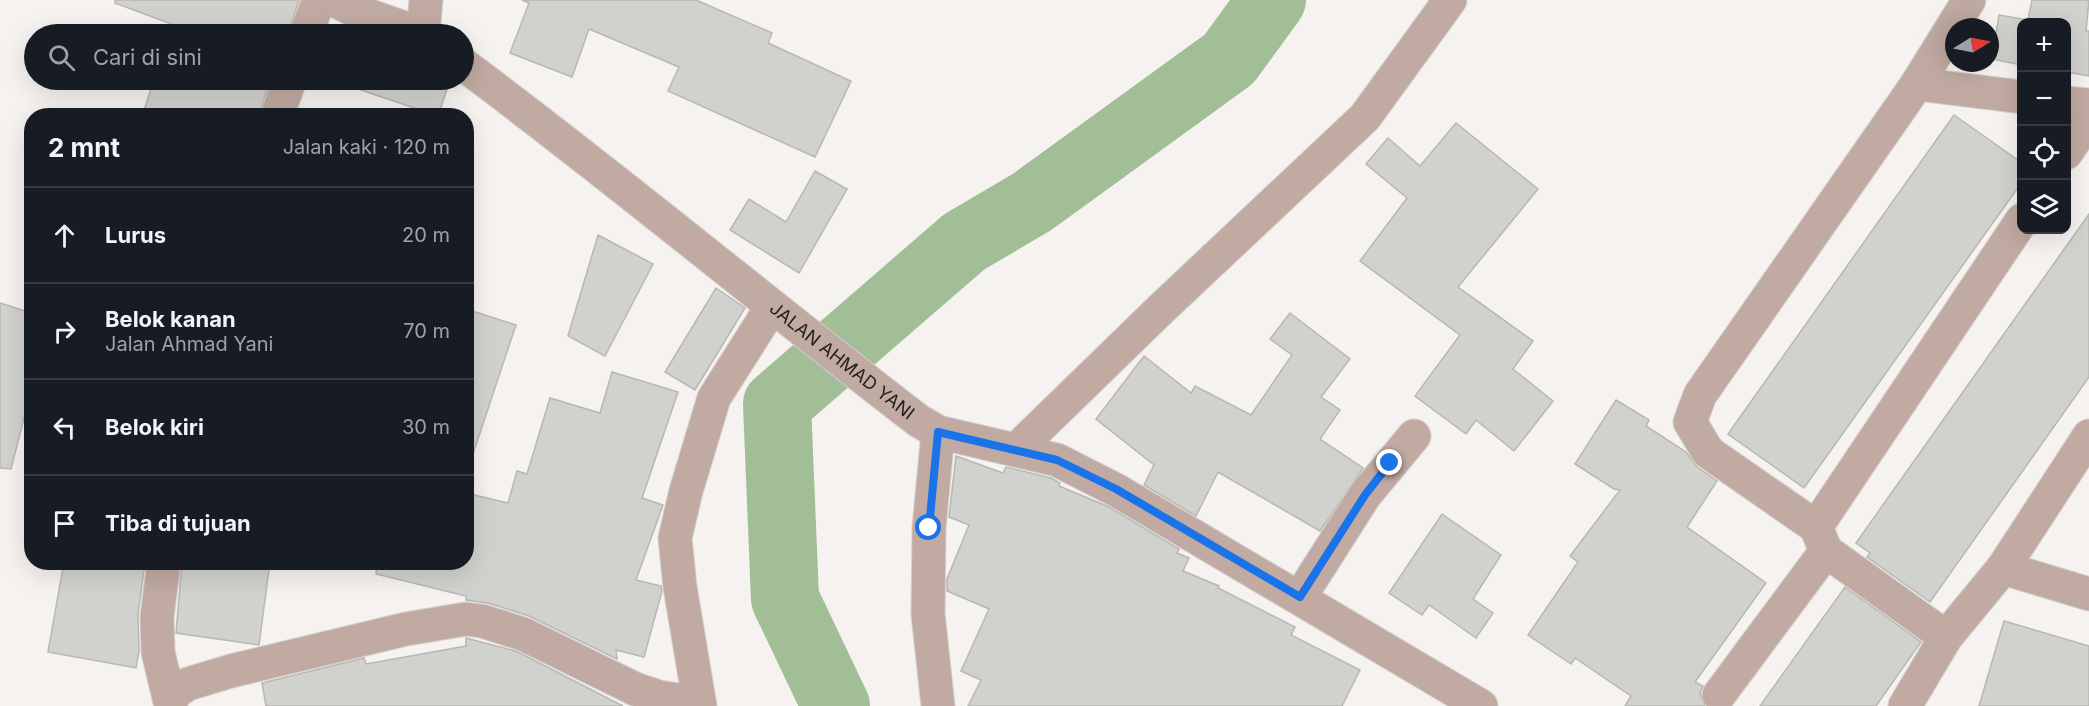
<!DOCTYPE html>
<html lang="id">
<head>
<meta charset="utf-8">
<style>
  :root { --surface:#171b24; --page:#242831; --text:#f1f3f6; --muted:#9ea1a6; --line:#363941 }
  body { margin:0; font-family:Inter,sans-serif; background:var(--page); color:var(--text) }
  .controls { position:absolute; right:18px; top:18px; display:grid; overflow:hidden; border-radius:12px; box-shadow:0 6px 24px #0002 }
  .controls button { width:54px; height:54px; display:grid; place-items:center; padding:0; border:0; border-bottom:2px solid var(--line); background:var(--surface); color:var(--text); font:30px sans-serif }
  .compass { position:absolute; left:1945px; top:18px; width:54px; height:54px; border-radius:50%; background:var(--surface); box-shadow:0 6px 24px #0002; rotate:80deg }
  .stop { position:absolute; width:18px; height:18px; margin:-14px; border:4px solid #1a73e8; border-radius:50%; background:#fff }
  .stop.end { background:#1a73e8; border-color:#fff; box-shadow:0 2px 6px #0008 }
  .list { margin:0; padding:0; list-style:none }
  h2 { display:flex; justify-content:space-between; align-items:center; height:78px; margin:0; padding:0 24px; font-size:26px }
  h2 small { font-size:20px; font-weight:400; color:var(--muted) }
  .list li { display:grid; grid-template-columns:39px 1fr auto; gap:18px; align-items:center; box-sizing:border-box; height:96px; padding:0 24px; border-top:2px solid var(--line) }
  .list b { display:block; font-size:22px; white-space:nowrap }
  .list p { margin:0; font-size:20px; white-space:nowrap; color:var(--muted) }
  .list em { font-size:20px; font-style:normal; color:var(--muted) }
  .icon { flex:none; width:33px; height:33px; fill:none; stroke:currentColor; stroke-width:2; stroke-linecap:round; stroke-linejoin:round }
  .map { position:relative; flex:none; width:2089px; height:706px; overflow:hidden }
  .search { position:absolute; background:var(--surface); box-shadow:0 6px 24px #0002; left:24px; top:24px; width:450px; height:66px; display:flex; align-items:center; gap:15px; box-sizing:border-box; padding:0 21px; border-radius:33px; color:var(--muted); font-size:22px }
  .panel { position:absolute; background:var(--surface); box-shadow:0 6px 24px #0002; left:24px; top:108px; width:450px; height:462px; border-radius:24px }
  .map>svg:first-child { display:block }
</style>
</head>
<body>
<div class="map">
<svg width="2089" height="706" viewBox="0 0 2089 706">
  <rect width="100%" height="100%" fill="#f5f2ef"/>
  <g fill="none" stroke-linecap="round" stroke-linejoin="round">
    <polyline stroke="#a1be97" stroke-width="68" points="836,706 785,599 777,404 964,242 1032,202 1229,59 1272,0"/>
  </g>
  <g fill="#d1d1cd" stroke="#b7b7b3" stroke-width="1.5">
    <polygon points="115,0 299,0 288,34 198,34 115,3"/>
    <polygon points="522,0 696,0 772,33 768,43 851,81 815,157 668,91 679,67 589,29 572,77 510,53 529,3"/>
    <polygon points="2032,0 2089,0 2086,31 2089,31 2089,76 2067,72 2067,22 2022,22 2022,65 1992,59 1999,15 2028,20"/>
    <polygon points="154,80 270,80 259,116 142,116"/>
    <polygon points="347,80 450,80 438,116 346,85"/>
    <polygon points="1954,115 2022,163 2022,182 1804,488 1728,434"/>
    <polygon points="1456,123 1538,189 1458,287 1533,341 1513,369 1553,401 1514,451 1476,420 1466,434 1415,396 1460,335 1360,261 1407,198 1366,164 1388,138 1420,166"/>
    <polygon points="815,171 847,189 799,273 730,230 749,199 786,222"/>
    <polygon points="2089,214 2089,377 1930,602 1867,557 1870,553 1856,543"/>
    <polygon points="598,235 653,264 605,356 568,336"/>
    <polygon points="716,288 745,308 695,390 665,372"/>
    <polygon points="0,303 32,313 32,387 11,469 0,468"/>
    <polygon points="466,309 516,325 472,457 466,456"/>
    <polygon points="1290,313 1350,359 1321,397 1340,410 1320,439 1363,468 1320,531 1218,472 1196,516 1144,485 1154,465 1096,419 1144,356 1191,393 1195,386 1251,415 1292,355 1270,339"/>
    <polygon points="612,372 678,392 642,498 663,505 636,580 661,586 662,591 644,657 616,650 617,659 529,616 488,603 466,600 466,596 376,574 377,562 466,562 466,493 508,503 517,471 527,474 550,398 600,413"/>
    <polygon points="1616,400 1649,420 1646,426 1686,452 1697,467 1717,481 1687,527 1766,583 1695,682 1703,686 1700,693 1705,706 1625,706 1631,696 1575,658 1571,664 1528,635 1578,562 1570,556 1620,490 1614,489 1575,464"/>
    <polygon points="956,456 1003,473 1006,467 1051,478 1060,483 1059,486 1107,506 1179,549 1177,553 1189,558 1183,571 1219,586 1218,588 1295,627 1291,635 1360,670 1342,706 968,706 981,680 961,671 989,609 947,591 947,579 969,525 949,517"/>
    <polygon points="1442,514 1501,555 1473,599 1493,613 1476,638 1429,605 1422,615 1389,593"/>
    <polygon points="64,562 145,562 138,615 139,651 136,668 48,652"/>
    <polygon points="182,562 270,562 259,645 176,633"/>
    <polygon points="1845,587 1921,642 1876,706 1760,706"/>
    <polygon points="2004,621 2089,646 2089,706 1979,706"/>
    <polygon points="466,638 516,651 623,706 266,706 262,683 364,658 366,664 466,646"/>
  </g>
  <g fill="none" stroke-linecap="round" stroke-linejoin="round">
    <defs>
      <g id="minor">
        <polyline points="306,34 319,0"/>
        <polyline points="1917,84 2022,97"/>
        <polyline points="2066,103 2089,105"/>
        <polyline points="277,116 290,80"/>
        <polyline points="2066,153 2089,119"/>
        <polyline points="938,432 929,528 928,614 938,706"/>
        <polyline points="1017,449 1161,309 1365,117 1450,0"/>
        <polyline points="1816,527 2022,220"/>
        <polyline points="164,562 157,617 158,652 171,706"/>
        <polyline points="2003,568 2089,594"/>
        <polyline points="1300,597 1365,495 1414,436"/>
        <polyline points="1946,637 1826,551 1816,527 1708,452 1690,422 1700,395 1917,84 1969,0"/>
        <polyline points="1719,695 1826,551"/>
        <polyline points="169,696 188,684 231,671 406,629 466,619 482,621 523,634 635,689 659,697 699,703"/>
        <polyline points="700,706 680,587 675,538 686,491 714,398 771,308"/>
        <polyline points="1905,706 1946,637 2003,568 2089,436"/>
      </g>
      <g id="tertiary">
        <polyline points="334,0 356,11 422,34"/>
        <polyline points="423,34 426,0"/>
        <path id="s1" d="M464 65C619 180 766 304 919 421L938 432 1057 460 1116 490 1481 706"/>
      </g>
    </defs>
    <use href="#minor" stroke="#d3d0cd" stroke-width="35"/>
    <use href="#tertiary" stroke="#d3d0cd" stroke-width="35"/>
    <use href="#minor" stroke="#c0aaa1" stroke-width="33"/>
    <use href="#tertiary" stroke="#c0aaa1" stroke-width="33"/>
  </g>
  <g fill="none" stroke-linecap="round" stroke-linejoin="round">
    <polyline stroke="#1a73e8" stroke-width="8" points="929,528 938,432 1057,460 1116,489 1300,597 1365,495 1390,463"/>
  </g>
  <g text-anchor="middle" stroke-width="4.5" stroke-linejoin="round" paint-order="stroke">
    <g font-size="18" fill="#201f1d" stroke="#f5f2ef">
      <text dy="6" stroke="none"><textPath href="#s1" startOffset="480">JALAN AHMAD YANI</textPath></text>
    </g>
  </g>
</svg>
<div class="controls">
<button>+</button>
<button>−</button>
<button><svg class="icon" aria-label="locate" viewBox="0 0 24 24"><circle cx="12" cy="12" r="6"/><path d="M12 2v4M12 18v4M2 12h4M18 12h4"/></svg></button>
<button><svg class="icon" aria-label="layers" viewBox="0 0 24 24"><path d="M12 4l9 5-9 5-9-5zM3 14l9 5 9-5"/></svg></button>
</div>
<svg class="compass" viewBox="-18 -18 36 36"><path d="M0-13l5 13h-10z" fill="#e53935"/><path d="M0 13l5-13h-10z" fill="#9ea1a6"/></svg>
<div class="stop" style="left:929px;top:528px"></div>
<div class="stop end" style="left:1390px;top:463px"></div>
<div class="search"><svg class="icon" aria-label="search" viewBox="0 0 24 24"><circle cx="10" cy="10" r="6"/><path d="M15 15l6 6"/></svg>Cari di sini</div>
<section class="panel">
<h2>2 mnt<small>Jalan kaki · 120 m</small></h2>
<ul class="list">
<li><svg class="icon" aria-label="ahead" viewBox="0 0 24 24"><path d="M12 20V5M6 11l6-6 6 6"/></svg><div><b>Lurus</b></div><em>20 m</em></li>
<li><svg class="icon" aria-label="right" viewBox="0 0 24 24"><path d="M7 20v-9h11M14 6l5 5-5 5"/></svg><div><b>Belok kanan</b><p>Jalan Ahmad Yani</p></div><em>70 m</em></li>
<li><svg class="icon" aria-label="left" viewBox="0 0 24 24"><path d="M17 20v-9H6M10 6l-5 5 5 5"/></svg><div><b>Belok kiri</b></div><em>30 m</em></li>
<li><svg class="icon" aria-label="arrive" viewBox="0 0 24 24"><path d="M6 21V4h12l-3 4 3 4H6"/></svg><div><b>Tiba di tujuan</b></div></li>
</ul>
</section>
</div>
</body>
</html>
